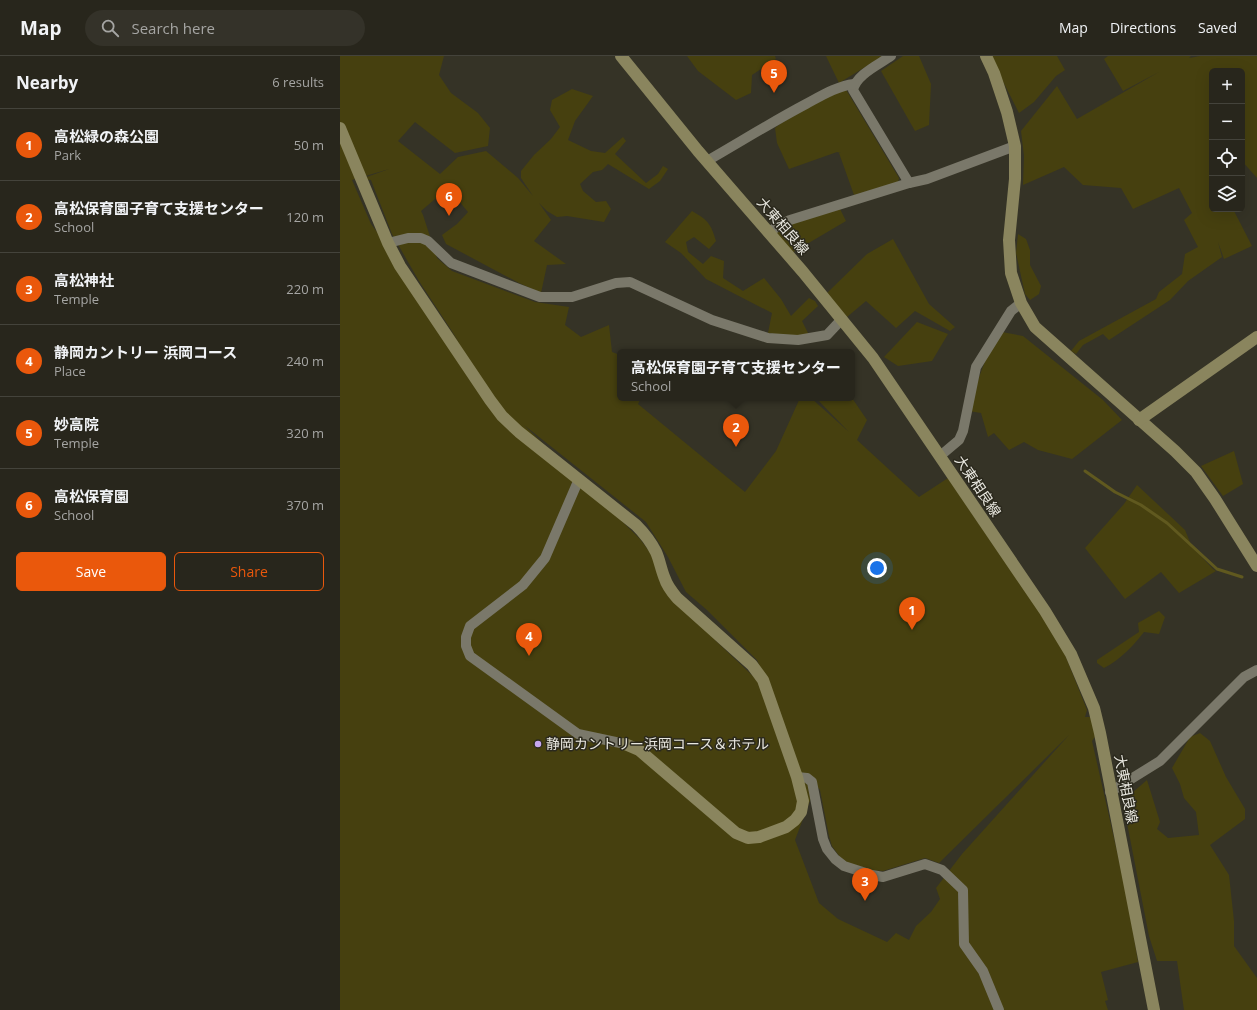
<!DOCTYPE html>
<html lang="en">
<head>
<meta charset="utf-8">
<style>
  :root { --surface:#28261c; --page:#343229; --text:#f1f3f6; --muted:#a5a5a3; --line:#44433b; --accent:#ea580c }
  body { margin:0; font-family:"Open Sans","Noto Sans JP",sans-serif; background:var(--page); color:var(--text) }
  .controls { position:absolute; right:12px; top:12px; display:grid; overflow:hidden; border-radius:6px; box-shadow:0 4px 16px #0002 }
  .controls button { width:36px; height:36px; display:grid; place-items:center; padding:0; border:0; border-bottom:1px solid var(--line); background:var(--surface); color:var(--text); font:20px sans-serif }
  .you { position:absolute; left:537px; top:512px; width:14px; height:14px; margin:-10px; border:3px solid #fff; border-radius:50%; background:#1a73e8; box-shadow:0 0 0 6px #1a73e833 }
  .badge { display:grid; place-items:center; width:26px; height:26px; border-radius:50%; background:var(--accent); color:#fff; font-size:13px; font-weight:700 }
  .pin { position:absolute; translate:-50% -33px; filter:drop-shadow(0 1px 2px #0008) }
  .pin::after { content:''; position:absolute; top:21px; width:14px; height:12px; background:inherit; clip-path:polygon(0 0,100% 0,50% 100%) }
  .popup { position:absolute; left:277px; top:293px; width:238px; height:52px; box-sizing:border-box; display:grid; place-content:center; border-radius:6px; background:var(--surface); filter:drop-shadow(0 1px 3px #0005); font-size:13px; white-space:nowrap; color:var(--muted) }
  .popup b { font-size:15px; color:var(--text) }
  .popup::after { content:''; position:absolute; left:50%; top:100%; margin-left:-8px; border:8px solid transparent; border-top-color:var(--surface) }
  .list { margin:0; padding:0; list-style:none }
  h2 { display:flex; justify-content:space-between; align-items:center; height:52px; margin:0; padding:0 16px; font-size:17px }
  h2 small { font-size:13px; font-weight:400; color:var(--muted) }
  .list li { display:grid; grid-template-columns:26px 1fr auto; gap:12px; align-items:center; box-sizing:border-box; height:72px; padding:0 16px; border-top:1px solid var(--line) }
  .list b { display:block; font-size:15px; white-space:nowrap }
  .list p { margin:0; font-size:13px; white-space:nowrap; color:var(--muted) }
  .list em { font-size:13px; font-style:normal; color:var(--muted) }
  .actions { display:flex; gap:8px; padding:12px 16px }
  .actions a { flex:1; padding:9px 0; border:1px solid var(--accent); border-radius:6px; text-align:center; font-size:14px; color:var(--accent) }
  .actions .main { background:var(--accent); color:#fff }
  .icon { flex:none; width:22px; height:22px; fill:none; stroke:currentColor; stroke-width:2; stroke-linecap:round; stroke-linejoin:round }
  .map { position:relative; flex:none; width:917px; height:954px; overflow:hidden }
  header { display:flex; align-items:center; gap:24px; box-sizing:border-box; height:56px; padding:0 20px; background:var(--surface); border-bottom:1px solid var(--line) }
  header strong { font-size:19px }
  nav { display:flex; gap:22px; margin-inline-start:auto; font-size:14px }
  .search { width:280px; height:36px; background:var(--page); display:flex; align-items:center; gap:10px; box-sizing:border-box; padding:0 14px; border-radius:22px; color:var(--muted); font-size:15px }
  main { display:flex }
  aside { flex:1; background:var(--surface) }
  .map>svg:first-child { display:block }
</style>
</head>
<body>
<header>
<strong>Map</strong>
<div class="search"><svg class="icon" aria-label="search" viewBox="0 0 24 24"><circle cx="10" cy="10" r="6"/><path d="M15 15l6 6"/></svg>Search here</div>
<nav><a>Map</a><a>Directions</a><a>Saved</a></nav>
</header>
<main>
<aside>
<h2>Nearby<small>6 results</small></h2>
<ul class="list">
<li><span class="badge">1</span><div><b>高松緑の森公園</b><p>Park</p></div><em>50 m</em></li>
<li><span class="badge">2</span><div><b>高松保育園子育て支援センター</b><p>School</p></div><em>120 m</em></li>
<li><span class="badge">3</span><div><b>高松神社</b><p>Temple</p></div><em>220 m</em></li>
<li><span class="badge">4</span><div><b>静岡カントリー 浜岡コース</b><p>Place</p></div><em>240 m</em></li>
<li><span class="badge">5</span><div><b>妙高院</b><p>Temple</p></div><em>320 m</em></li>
<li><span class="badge">6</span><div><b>高松保育園</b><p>School</p></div><em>370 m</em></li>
</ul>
<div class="actions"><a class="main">Save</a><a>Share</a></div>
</aside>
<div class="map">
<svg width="917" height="954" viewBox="0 0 917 954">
  <rect width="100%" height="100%" fill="#353326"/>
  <g fill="#46400f" fill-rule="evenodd">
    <path d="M0 0H104L99 19 111 37 138 57 150 72 148 90 115 97 75 66 58 85 100 118 118 101 146 95 178 122 193 140 181 122V115L194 99 211 83 220 71 210 54 212 44 232 33 253 40 235 65 228 84 251 95 265 97 283 81 286 85 275 98 306 127 318 118 323 110 328 113 320 125 309 133 268 108 262 114 253 116 240 128 243 135 256 146 266 145 271 153 264 166 227 160 217 161 207 155 199 147 211 164 194 185 226 208 207 209 201 237 179 227 106 188 102 179 117 168 128 156 108 132 81 155 83 159 97 202 112 215 195 246 229 251 225 269 241 281 269 269 272 296 280 299V342H301L298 348 405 436 436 395 460 342H471L509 376 476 342H512L527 364 517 384 579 441 608 422 652 487 699 553 724 596 747 654 745 661H750L757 678 752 685 788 844 798 906 761 916 768 944 765 945 768 954H0ZM49 113 21 123 31 124 52 178 79 225 119 286 31 168 12 124ZM184 369 306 466 328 501 346 536 367 554 417 604 431 637 376 585 300 483ZM729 679 622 798 596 832 600 843 591 856 576 870 569 884 556 877 547 886 498 863 479 847 455 784 476 729 480 734 489 780 492 790 500 801 509 808 531 814 543 815 585 802 599 807Z"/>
    <polygon points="347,0 435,0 436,3 412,19 411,37 396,44 358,15"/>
    <polygon points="486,0 543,0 499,27"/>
    <polygon points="563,0 579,0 591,28 589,69 575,75 541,15"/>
    <polygon points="650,0 717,0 725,14 716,20 694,46 679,57"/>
    <polygon points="768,0 851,0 849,2 860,0 917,0 917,122 902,105 902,15 872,15 872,153 893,153 912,190 884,203 878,186 882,201 848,225 830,244 769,284 763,278 743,289 736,298 731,295 739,285 816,243 819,236 842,218 845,198 858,191 844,164 852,157 839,132 793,153 781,132 743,129 724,111 683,129 684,100 681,75 717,30 737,63 819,16 783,35 764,3"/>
    <polygon points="505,32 559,122 558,127 514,139 499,97 501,97 497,96 449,113 437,87 435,72 440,68 452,61 472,48"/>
    <polygon points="500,153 506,165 450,198 432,175 457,165"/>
    <path d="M352 155C368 164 371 168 376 185L369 193 354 181 346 186 348 196 363 208 371 200 384 205 383 222 403 235 424 222 441 243 451 260 469 242 475 245 478 250 462 265 469 279 456 281 428 277 432 257 366 223 341 197 325 186Z"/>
    <polygon points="678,178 686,183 690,194 690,209 701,230 699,238 690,244 685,238 676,197"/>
    <polygon points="553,183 589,248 615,271 610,275 575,255 556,272 526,245 507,261 486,238 527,198"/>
    <polygon points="577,266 608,278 592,305 558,310 544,301"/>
    <path d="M662 276 683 280 763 344 782 364 732 403 698 394 684 386 669 394 654 377 648 381 641 357 629 355C637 328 644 299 662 276Z"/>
    <polygon points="894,395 903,428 883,440 861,410"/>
    <polygon points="797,429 845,474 852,491 873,513 876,515 839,537 821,516 785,543 745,492 784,448"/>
    <path d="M819 555 825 561 819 578 804 576C793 590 780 604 764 612L757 607V604L799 576 798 567Z"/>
    <polygon points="860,677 870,685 886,721 905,753 905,763 870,789 889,819 894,865 894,890 917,922 917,954 844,954 837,905 817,905 809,880 787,767 792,737 807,724 820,766 817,773 828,782 859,779 856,756 844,742 840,728 832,712 850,681"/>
  </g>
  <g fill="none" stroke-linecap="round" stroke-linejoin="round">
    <polyline stroke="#60591f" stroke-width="3" points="745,415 775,436 801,449 827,467 877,513 902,521"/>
    <g stroke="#7a786a" stroke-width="10">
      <path d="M551 0C538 9 516 19 513 34L569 127"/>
      <path d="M367 105C400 86 432 66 466 48 481 40 497 30 514 28"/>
      <polyline points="428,176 450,164 569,127 587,123 675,90"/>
      <polyline points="48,187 68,182 81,182 88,185 111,207 200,241 232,241 276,227 290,226 372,264 428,282 458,284 487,279 502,263"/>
      <polyline points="600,400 619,384 623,375 636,311 671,255 681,247"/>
      <polyline points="239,423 205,502 183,529 130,570 126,581 126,590 130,600 238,678 285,688"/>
      <polyline points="457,721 467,722 472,726 483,783 487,793 495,803 504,810 532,819 543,821 585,808 602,814 623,834 624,888 643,915 659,954"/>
      <polyline points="770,736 820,705 904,621 917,614"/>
    </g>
    <g stroke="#8a855e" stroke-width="12">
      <polyline points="281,0 358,95 463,216 533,302 705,555 731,598 754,652 760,677 814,954"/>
      <polyline points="646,0 654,17 667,56 675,90 675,123 669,184 671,217 681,247 695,271 835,395 856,416 875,443 917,510"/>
      <path d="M0 72 48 187 60 210 150 344 162 360 179 376 296 469C304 477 311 486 316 496 320 505 321 514 325 523 327 530 332 536 337 542L412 609 423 624 457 721 463 745 461 756 455 764 446 771 419 781 408 782 396 777 299 694 285 688"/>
      <polyline points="799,364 917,281"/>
    </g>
  </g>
  <circle fill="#c6a6f0" stroke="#2b291d" stroke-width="1.5" cx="198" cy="688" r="4"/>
  <g text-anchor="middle" stroke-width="3" stroke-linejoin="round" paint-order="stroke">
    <g font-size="14" fill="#e8e7df" stroke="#2b291d">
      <text transform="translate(443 170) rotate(49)" y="5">大東相良線</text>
      <text transform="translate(638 430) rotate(56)" y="5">大東相良線</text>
      <text transform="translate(786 733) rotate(79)" y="5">大東相良線</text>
    </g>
    <g font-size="14" fill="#e8e7df" stroke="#2b291d" text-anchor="start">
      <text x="206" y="693">静岡カントリー浜岡コース＆ホテル</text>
    </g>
  </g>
</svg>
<div class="controls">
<button>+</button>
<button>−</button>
<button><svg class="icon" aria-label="locate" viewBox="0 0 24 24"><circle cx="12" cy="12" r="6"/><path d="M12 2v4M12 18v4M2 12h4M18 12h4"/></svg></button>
<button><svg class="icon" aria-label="layers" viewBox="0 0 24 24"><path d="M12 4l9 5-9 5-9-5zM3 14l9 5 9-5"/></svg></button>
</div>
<div class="you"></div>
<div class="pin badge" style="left:572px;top:574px">1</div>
<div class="pin badge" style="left:396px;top:391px">2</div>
<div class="popup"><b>高松保育園子育て支援センター</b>School</div>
<div class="pin badge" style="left:525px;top:845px">3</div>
<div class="pin badge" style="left:189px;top:600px">4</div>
<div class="pin badge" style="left:434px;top:37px">5</div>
<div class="pin badge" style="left:109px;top:160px">6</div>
</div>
</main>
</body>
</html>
